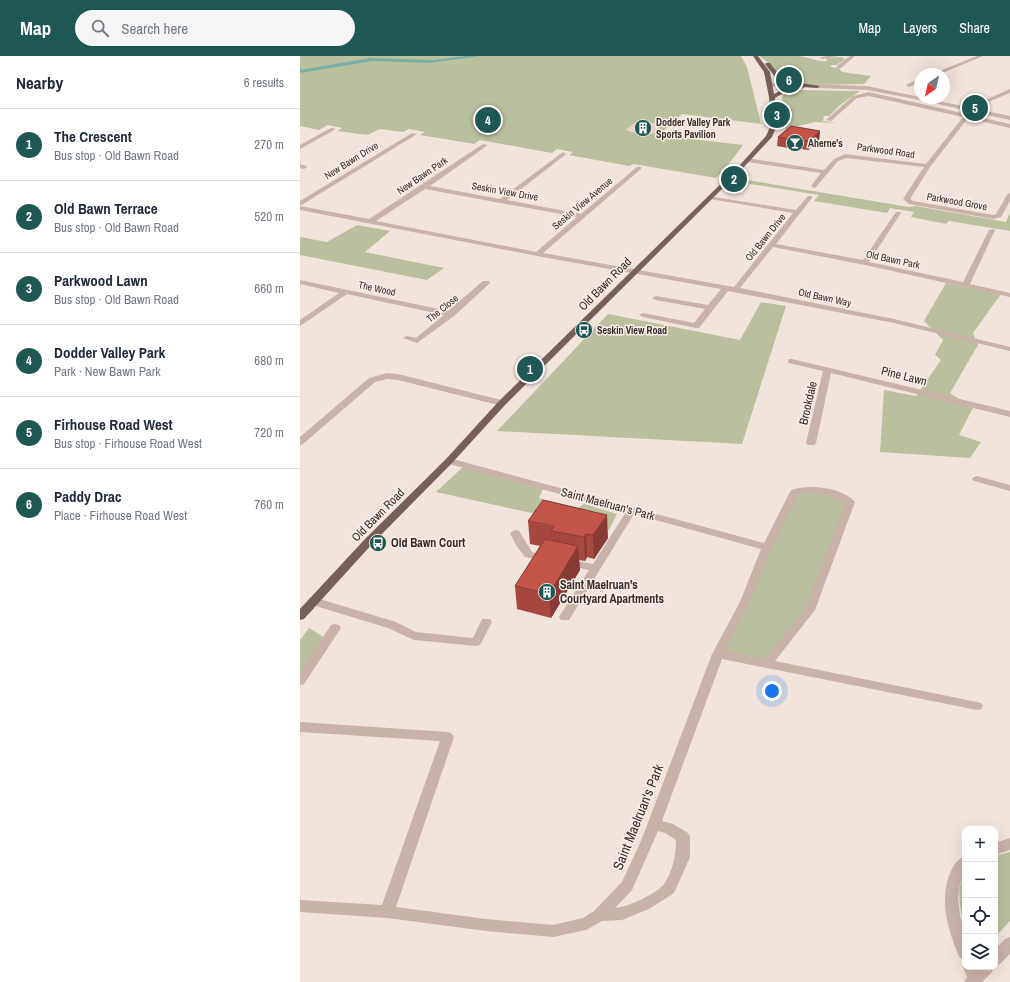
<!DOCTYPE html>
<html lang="en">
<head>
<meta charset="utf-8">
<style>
  :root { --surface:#fff; --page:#f6f6f7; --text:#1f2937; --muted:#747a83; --line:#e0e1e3; --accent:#1f5752 }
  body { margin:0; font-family:"Archivo Narrow",sans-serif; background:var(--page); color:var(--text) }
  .controls { position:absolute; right:12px; bottom:12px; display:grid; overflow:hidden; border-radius:8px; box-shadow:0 4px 16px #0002 }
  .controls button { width:36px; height:36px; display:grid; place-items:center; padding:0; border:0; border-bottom:1px solid var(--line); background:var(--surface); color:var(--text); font:20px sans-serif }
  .compass { position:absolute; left:614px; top:12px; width:36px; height:36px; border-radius:50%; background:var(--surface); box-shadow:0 4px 16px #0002; rotate:214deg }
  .you { position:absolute; left:472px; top:635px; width:14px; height:14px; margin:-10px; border:3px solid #fff; border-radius:50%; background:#1a73e8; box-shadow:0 0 0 6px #1a73e833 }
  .badge { display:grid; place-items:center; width:26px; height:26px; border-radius:50%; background:var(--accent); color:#fff; font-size:13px; font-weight:700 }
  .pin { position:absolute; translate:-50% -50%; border:2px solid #fff; box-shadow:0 1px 4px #0006 }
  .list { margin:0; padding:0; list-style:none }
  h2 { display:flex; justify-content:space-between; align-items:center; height:52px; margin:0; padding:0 16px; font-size:17px }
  h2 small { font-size:13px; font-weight:400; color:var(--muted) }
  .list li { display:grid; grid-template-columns:26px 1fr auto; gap:12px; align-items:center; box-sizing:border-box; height:72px; padding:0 16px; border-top:1px solid var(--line) }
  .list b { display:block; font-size:15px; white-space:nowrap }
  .list p { margin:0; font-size:13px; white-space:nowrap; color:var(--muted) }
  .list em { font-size:13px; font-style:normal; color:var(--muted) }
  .icon { flex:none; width:22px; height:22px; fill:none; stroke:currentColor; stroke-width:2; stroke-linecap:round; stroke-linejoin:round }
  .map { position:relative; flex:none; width:710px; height:926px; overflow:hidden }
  header { display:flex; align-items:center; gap:24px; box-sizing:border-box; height:56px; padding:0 20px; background:var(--accent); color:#fff }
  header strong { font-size:19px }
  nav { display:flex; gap:22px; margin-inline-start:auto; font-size:14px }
  .search { width:280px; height:36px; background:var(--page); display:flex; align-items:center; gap:10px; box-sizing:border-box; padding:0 14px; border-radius:22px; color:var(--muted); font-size:15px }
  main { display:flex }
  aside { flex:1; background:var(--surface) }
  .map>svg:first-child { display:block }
</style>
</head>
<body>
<header>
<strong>Map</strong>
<div class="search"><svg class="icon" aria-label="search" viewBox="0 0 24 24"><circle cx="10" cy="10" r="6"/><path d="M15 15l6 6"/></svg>Search here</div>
<nav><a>Map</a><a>Layers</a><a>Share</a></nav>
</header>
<main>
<aside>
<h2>Nearby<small>6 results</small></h2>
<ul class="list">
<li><span class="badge">1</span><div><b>The Crescent</b><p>Bus stop · Old Bawn Road</p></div><em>270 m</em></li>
<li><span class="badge">2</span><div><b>Old Bawn Terrace</b><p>Bus stop · Old Bawn Road</p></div><em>520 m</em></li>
<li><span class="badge">3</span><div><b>Parkwood Lawn</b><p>Bus stop · Old Bawn Road</p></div><em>660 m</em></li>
<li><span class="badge">4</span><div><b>Dodder Valley Park</b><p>Park · New Bawn Park</p></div><em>680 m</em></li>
<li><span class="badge">5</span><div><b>Firhouse Road West</b><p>Bus stop · Firhouse Road West</p></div><em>720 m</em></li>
<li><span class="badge">6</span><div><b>Paddy Drac</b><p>Place · Firhouse Road West</p></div><em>760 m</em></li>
</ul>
</aside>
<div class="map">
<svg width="710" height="926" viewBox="0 0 710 926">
  <rect width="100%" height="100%" fill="#f1e4dc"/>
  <g fill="#bac09d">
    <polygon points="0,0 441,0 447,11 461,68 382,58 359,79 443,89 428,109 416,122 333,108 329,110 269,99 273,96 257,93 252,97 180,84 174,88 120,79 125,76 109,73 103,76 80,73 67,79 37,75 42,72 28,69 19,74 0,70"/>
    <path d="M460 0C473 0 486 0 499 0 508 1 518 6 527 5L526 2 541 1 545 3 537 9H532L530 11 539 12 542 16 571 20 564 28 514 29 487 26 482 24 473 11Z"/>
    <polygon points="499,34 560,35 540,49 529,60 524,60 523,65 537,67 515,66 487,73 482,72 482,40 487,36"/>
    <polygon points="441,123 609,151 616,150 706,166 710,157 710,175 649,165 646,168 611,161 614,156 590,152 587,157 514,145 519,139 438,126"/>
    <polygon points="57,169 90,175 65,196 144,212 127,224 0,199 0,181 27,186"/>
    <polygon points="646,227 701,238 673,277 678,289 650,337 673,352 659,379 681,386 670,402 580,396 584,334 616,340 641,304 635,299 643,284 624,265"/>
    <polygon points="461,246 486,250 442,388 197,375 308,258 440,284"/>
    <polygon points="165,409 244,430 239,442 278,452 284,448 317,458 309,474 136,436"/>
    <polygon points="521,435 550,446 510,554 467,607 418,598 494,436"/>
    <polygon points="9,572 27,583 0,625 0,584"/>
    <polygon points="710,796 710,865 695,881 695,800"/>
    <path d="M665 819V875C662 859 654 832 665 819Z"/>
  </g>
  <polygon fill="#e9d3c4" points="366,65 353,78 329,76 330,75 325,74 336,66 353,67"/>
  <polygon fill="#7caea8" points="166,0 180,0 129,7 73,5 0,17 0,14 70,2 134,4"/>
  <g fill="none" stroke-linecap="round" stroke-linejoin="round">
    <g fill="#c9b2a9" fill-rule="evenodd">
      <polygon points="526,0 539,0 522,3 520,2"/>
      <polygon points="550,0 555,0 541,12 537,12 537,10"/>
      <polygon points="677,0 683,0 640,18 632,18"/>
      <polygon points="620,22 620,26 609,31 606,29"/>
      <polygon points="469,27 567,30 710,60 710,64 620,44 567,34 467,30 466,29"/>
      <polygon points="710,33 710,37 686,47 681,46"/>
      <polygon points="569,36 710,68 710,72 668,62 630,111 610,143 613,145 693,159 696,158 707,139 710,137 710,145 701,161 693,163 609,148 603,143 624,111 546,102 538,105 516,131 514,132 511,130 521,117 447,106 444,104 447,102 524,114 534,103 545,98 626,108 663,61 569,40 557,42 531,65 526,64 553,40"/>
      <polygon points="31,72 36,73 0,93 0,89"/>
      <polygon points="112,77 117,78 0,150 0,145"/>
      <path d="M183 88 188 89 130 130 200 143 263 96 266 98 265 99 207 144 281 158 337 111H341V113L243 197 434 231 493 157 410 143 408 142V140L496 154 508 140H512V142L476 188 563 204 596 156H600L601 157 569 206 663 226 689 174 694 173 695 174 670 228 710 237V241L565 209 473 191 440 232 594 263 710 291V295L594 267 428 235 399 272H396L343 261 339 259 343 257 394 267 405 253 356 244 352 242 356 240 408 249 421 233 237 200 0 154V150L69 163ZM125 133 277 161 236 196 76 165Z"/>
      <polygon points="0,108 6,110 7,111 4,113 0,112"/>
      <polygon points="0,224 148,255 183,225 189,225 190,227 154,260 117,287 103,282 107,280 116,282 144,259 47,238 0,270 0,264 39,237 0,228"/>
      <polygon points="489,303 492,303 710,355 710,361 531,317 516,387 514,389 508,389 506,387 523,315 489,307 488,305"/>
      <polygon points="87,317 98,318 205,345 206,347 202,350 98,324 87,323 75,326 3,388 0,389 0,381 69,322"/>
      <path d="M149 402 464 487 491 434C508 428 542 431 555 446L515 554 475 605 677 646 681 647 683 650 681 653 677 654 422 603 362 765 373 768 388 777 390 781V801L374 837 349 853 322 864 302 865 286 874 253 881 186 875 87 862 0 856V844L82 849 140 685 0 676V666L148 676 152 678 154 681 96 851 186 863 253 869 283 862 294 855 322 826 341 785 412 598 440 546 461 493 334 458 269 564H261L259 561 289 514 262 508 261 506 266 503 293 508 326 456 146 407 144 405 146 403ZM508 436 527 439 545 447 505 553 464 603 425 595 450 546 472 491 498 438ZM358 775 365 777 376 784C376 799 373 815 364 828 358 837 326 852 315 852L332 834Z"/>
      <polygon points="677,420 710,429 710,435 674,425 672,423 674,421"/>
      <polygon points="215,474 219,475 232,496 250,500 251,502 250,504 246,505 225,501 216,489 210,477"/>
      <polygon points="13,541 96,566 116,576 173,582 182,563 190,563 192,566 180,589 176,590 114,584 88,572 9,548 8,545 9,542"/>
      <polygon points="35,568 39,569 41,572 4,628 0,629 0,616 31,569"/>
      <polygon points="710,782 710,794 695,799 695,787"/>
      <path d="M665 800V815L660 828 658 842 660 860 665 876V904L660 902C648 875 638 843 651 815 654 808 658 803 665 800Z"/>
      <polygon points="710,881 710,898 700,908 695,910 695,893 705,883"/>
      <polygon points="665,906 665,911 694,911 692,916 682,926 664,926 667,921 663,911"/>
    </g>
    <g fill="#785f5a" fill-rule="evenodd">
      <polygon points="453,0 458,0 470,16 474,38 482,34 501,30 504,32 485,36 475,42 477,69 472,81 443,112 205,349 152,407 73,487 4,563 0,564 0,553 65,483 146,403 199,345 439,110 466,80 471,69 469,41 464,16"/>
      <polygon points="466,7 470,7 483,24 520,30 517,32 492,30 479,26 465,8"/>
    </g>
  </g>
  <g fill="#a74840">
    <polygon points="520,75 519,84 508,94 501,93 500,94 477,90 478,81"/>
    <polygon points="228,465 308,482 294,503 287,501 285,505 279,504 280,514 251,562 217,553 215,530 240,490 230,488"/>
  </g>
  <g fill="#883b34">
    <polygon points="520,75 519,84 508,94 509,85"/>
    <polygon points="502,84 501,93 500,94 501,85"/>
    <polygon points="307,459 308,482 294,503 293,479"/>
    <polygon points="286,478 287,501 285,505 284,481"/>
    <polygon points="278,490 280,514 251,562 249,538"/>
  </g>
  <g fill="#c2544a" stroke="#883b34">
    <polygon points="491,70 520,75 509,85 502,84 501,85 478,81"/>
    <polygon points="243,444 307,459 293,479 286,478 284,481 251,475 254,470 228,465"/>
    <polygon points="245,483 278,490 249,538 215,530"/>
  </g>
  <defs>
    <symbol id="building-disc" viewBox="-11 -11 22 22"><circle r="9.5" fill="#1f5752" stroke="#f9efe9"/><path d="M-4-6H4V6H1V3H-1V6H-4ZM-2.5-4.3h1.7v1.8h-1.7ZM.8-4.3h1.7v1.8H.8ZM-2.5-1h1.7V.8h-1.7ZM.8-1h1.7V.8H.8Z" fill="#fff"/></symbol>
    <symbol id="bar-disc" viewBox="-11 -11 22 22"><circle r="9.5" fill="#1f5752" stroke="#f9efe9"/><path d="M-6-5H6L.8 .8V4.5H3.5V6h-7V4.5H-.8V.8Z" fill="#fff"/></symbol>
    <symbol id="bus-disc" viewBox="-11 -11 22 22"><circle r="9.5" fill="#1f5752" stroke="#f9efe9"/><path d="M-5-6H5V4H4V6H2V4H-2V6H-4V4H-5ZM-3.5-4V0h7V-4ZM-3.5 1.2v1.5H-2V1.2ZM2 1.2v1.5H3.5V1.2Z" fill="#fff"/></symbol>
  </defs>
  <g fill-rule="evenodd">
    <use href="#building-disc" x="333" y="62" width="20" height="20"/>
    <use href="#bar-disc" x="485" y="77" width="20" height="20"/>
    <use href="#bus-disc" x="274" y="264" width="20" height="20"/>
    <use href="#bus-disc" x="68" y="477" width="20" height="20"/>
    <use href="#building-disc" x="237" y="526" width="20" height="20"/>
  </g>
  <g text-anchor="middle" stroke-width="3" stroke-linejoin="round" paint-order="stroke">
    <g font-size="10" font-weight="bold" fill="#362b28" stroke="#f9efe9" text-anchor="start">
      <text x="356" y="70">Dodder Valley Park<tspan x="356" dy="12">Sports Pavilion</tspan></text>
      <text x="508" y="91">Aherne's</text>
      <text x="297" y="278">Seskin View Road</text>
    </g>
    <g font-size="10" fill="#362b28" stroke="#f9efe9">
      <text transform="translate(586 94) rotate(8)" y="4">Parkwood Road</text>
      <text transform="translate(51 104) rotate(-32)" y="4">New Bawn Drive</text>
      <text transform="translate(122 119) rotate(-34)" y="4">New Bawn Park</text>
      <text transform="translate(205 135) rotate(10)" y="4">Seskin View Drive</text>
      <text transform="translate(657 145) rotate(10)" y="4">Parkwood Grove</text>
      <text transform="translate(282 147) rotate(-40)" y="4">Seskin View Avenue</text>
      <text transform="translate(465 181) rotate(-51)" y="4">Old Bawn Drive</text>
      <text transform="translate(593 203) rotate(12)" y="4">Old Bawn Park</text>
      <text transform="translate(77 232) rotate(12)" y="4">The Wood</text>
      <text transform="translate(525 241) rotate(12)" y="4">Old Bawn Way</text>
      <text transform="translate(142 252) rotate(-39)" y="4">The Close</text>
    </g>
    <g font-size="12" fill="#362b28" stroke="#f9efe9">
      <text transform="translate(305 228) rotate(-45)" y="4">Old Bawn Road</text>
      <text transform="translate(604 320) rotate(14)" y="4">Pine Lawn</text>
      <text transform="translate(508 347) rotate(-77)" y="4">Brookdale</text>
      <text transform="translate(308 448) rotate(15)" y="4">Saint Maelruan's Park</text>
      <text transform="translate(78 459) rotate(-45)" y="4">Old Bawn Road</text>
    </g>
    <g font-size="12" font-weight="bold" fill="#362b28" stroke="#f9efe9" text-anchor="start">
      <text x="91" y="491">Old Bawn Court</text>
      <text x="260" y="533">Saint Maelruan's<tspan x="260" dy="14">Courtyard Apartments</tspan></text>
    </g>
    <g font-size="14" fill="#362b28" stroke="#f9efe9">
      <text transform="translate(338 761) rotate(-68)" y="5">Saint Maelruan's Park</text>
    </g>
  </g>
</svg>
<div class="controls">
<button>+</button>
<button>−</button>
<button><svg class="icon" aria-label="locate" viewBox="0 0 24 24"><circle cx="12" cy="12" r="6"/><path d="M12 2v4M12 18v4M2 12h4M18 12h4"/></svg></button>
<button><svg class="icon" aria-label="layers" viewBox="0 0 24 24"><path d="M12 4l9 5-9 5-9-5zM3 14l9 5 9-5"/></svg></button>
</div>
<svg class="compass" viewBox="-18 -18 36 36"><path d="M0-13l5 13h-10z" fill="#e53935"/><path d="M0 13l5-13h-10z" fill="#747a83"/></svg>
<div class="you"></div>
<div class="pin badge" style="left:230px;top:313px">1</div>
<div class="pin badge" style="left:434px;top:123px">2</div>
<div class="pin badge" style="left:477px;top:59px">3</div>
<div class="pin badge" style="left:188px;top:64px">4</div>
<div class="pin badge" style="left:675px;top:52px">5</div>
<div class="pin badge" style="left:489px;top:24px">6</div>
</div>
</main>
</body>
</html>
